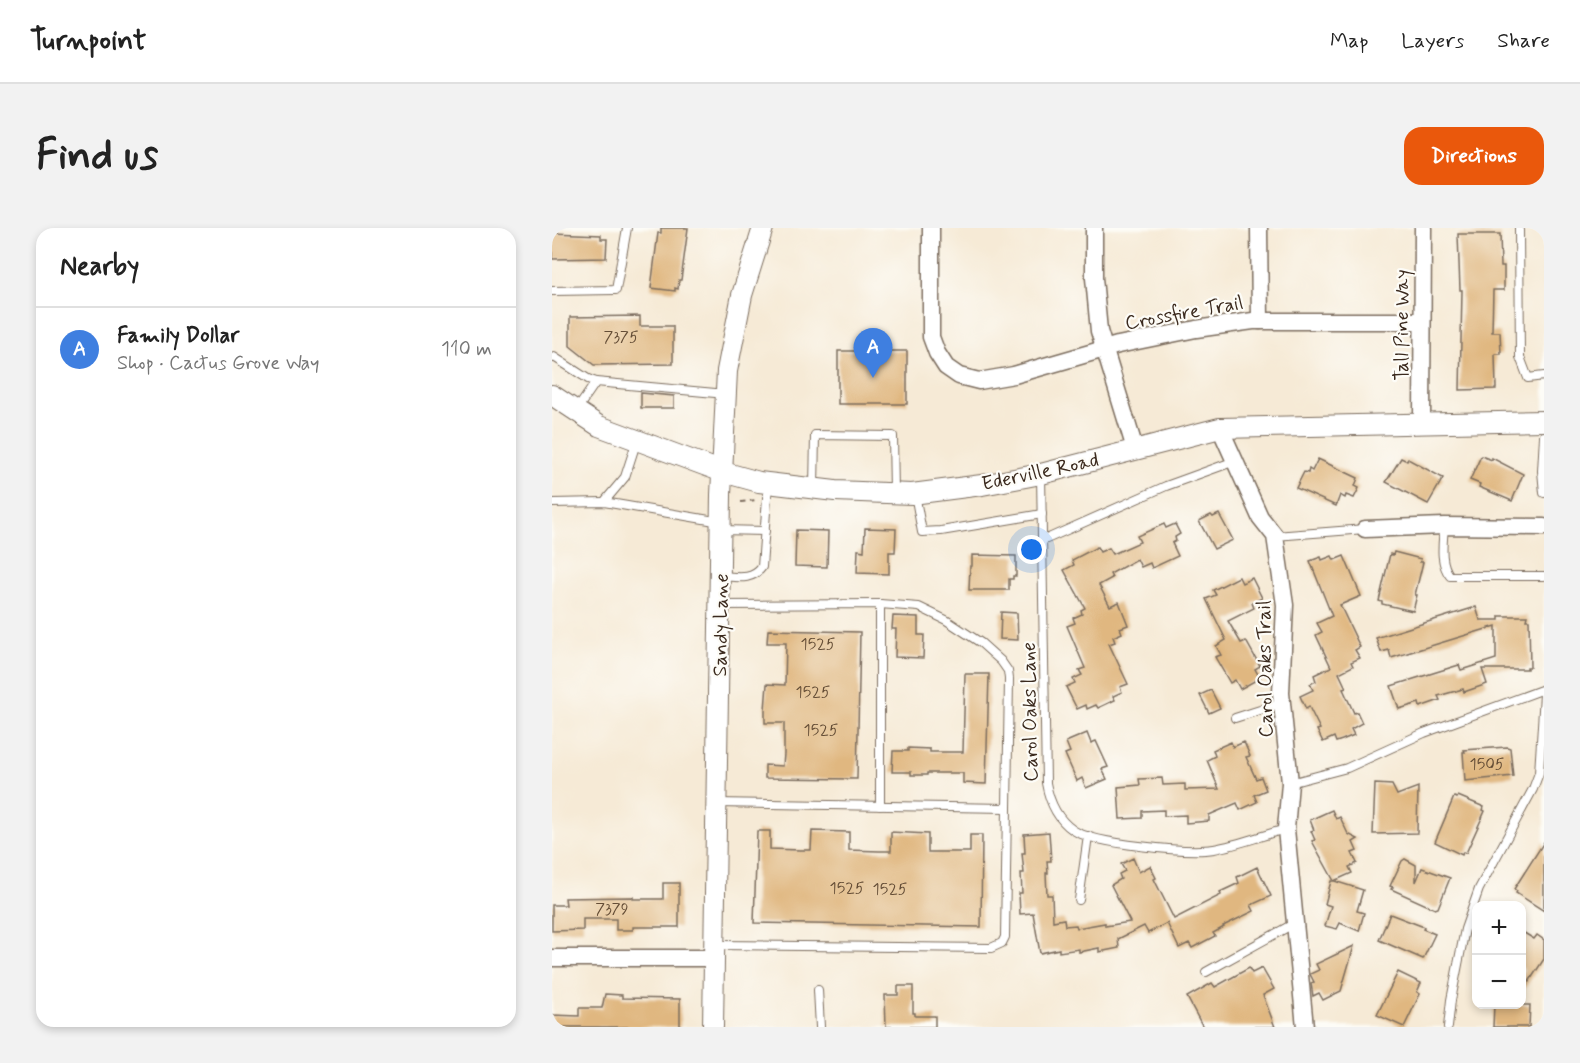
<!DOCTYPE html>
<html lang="en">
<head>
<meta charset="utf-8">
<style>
  :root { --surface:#fff; --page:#f2f2f2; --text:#222; --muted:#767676; --line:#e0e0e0; --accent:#ea580c }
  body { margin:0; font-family:Mynerve,sans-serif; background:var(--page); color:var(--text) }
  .controls { position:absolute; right:18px; bottom:18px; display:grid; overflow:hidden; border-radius:12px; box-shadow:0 3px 9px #0003 }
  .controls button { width:54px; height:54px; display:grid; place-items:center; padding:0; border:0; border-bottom:2px solid var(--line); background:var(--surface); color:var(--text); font:30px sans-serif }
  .you { position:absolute; left:480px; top:322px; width:21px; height:21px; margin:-15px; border:4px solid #fff; border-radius:50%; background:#1a73e8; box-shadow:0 0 0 9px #1a73e833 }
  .badge { display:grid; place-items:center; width:39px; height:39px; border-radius:50%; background:var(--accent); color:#fff; font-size:20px; font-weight:700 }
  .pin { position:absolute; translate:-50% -50px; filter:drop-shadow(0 2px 3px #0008) }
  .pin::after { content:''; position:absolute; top:32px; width:21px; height:18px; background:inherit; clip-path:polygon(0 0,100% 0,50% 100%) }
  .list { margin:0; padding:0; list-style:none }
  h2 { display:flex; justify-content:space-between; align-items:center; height:78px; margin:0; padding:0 24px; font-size:26px }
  h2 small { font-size:20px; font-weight:400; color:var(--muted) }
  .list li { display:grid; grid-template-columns:39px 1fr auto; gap:18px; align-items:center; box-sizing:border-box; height:84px; padding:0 24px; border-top:2px solid var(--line) }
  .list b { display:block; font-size:22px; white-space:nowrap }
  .list p { margin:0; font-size:20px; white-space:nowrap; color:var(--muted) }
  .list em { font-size:20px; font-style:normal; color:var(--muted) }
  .map { position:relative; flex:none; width:992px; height:799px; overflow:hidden; border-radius:18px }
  header { display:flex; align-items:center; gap:36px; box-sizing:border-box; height:84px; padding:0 30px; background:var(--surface); border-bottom:2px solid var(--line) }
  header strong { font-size:28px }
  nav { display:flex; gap:33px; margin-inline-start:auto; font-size:21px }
  .intro { display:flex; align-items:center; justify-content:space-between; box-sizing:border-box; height:144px; padding:0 36px }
  h1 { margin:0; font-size:42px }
  .button { padding:15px 27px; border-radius:18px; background:var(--accent); color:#fff; font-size:21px; font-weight:700 }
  main { display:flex; gap:36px; padding:0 36px }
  aside { flex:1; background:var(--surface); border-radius:18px; box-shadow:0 3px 9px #0003 }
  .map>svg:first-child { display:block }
</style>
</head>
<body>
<header>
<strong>Turnpoint</strong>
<nav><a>Map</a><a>Layers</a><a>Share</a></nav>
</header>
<div class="intro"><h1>Find us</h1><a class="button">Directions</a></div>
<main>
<aside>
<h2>Nearby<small></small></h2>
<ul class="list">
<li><span class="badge" style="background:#3f7fe0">A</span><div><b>Family Dollar</b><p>Shop · Cactus Grove Way</p></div><em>110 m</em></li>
</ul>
</aside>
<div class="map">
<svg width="992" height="799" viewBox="0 0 992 799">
  <rect width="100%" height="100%" fill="#fdfcf7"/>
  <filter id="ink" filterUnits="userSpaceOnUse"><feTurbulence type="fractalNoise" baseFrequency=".0167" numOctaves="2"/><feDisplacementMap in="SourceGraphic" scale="12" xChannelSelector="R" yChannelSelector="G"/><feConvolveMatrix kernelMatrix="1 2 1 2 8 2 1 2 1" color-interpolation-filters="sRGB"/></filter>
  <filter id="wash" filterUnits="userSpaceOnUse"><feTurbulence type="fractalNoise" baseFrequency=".008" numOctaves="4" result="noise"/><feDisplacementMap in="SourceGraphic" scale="24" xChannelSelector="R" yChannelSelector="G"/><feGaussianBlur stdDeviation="1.35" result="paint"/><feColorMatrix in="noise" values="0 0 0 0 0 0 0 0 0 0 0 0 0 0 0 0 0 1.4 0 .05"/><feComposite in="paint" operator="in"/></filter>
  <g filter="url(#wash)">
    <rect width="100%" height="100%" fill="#f6ead6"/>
    <g id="blocks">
      <g fill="#e0b780">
        <polygon points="109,0 136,0 129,52 127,52 126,61 123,60 123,63 99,60 106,5 109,5"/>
        <polygon points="0,5 49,7 49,11 55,11 54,30 0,31"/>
        <polygon points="906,6 948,6 949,38 952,38 952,62 941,62 940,104 948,104 949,126 943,126 944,161 908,162 910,62 908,62"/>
        <polygon points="88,88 88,98 121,98 121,136 42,137 18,118 18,89"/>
        <rect x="286" y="123" width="69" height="53"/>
        <polygon points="89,165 122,168 122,180 89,180"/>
        <polygon points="929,228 940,232 940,230 971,246 960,273 927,259 928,256 918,252"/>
        <polygon points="849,230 855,233 856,231 891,250 876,276 834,254"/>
        <polygon points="766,231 806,250 803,258 807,260 802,270 794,267 793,270 788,267 784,278 744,260 752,244 756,245 757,241 760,243"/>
        <polygon points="667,286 681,312 662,321 647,293 659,287 661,289"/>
        <polygon points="612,296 614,300 623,296 628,306 623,309 624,313 620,315 626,328 600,340 598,335 589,339 585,331 558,346 560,350 547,357 558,378 567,374 576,397 568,400 570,405 561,409 563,414 557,416 576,456 568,459 570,464 561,468 563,472 546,480 544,477 535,481 534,477 525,481 514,459 523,455 521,451 530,447 527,442 533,440 515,398 523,395 521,390 530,386 529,382 533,380 512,342 522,337 520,332 545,319 548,324 557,320 561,326 588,314 585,308"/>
        <polygon points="313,300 344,301 343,324 337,324 337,346 305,345 306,322 312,323"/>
        <polygon points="244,302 276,303 275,339 243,338"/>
        <polygon points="842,324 869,331 868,334 871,334 863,367 865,367 861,383 830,376 830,374 827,373 838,326 841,327"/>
        <polygon points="420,327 464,328 464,348 461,348 461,351 457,351 457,362 417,362 418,338 420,338"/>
        <polygon points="780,328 782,332 792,328 809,368 788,377 808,419 803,422 808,430 799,434 801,438 787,445 794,460 791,461 802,485 805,484 810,495 799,501 802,507 790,512 784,514 782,509 771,514 765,502 768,501 757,479 754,481 748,468 761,462 758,456 764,453 762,447 779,439 764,407 770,404 765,395 780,388 758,333 769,329 770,332"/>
        <polygon points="687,349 690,355 700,350 710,370 700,375 702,380 676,393 689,415 694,413 708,438 703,441 708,450 688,461 683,452 678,455 663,429 669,427 664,418 674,412 654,371 664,367 661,362"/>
        <polygon points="924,379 928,392 947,392 947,388 975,388 974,392 977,392 978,439 975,439 975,441 930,441 935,456 912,464 911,461 886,468 888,472 868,479 867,475 847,481 839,458 907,437 909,442 944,431 944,398 839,430 837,422 829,424 824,410"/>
        <polygon points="449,384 465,385 466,412 448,411"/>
        <polygon points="341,388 366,389 366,407 372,407 371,430 343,429 344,401 340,401"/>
        <polygon points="216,402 308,404 305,551 213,550 213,537 231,538 232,526 232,495 213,495 213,482 215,456 233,457 234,415 215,415"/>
        <polygon points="413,446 437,446 434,556 411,555 411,545 375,545 375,547 359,547 359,544 340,544 341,523 356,523 356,520 378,521 378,524 411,524"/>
        <polygon points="659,462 668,480 657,485 648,467"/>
        <polygon points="535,505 539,515 544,513 556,539 550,541 555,551 534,560 530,550 525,553 513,526 518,524 514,514"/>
        <polygon points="679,514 681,519 692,514 698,528 694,529 704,551 709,549 714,562 702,567 705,574 688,582 685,575 657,587 657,593 634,595 634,587 612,588 612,582 590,583 590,590 568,591 566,559 588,557 587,551 610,550 611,557 633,556 633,562 667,561 655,532 663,528 661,522"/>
        <polygon points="955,519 958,520 961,548 913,553 911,524 913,524 912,522"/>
        <polygon points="823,556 840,557 845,567 866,559 865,605 821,606"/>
        <polygon points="906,568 932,579 931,582 933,583 914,625 911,624 910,627 883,614 902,569 905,570"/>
        <polygon points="780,582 784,591 788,589 796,606 806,611 801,614 805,623 800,625 805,635 797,639 800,645 782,653 811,662 805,683 812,685 807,703 788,695 785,701 773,698 779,678 773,676 779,653 782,653 760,613 763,612 759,603 762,602 758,592"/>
        <polygon points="205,603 218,603 218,621 248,622 259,622 260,603 297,604 297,622 327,623 339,623 339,604 376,606 376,624 418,624 418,607 430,607 429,699 202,695"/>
        <polygon points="497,604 499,633 495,633 496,645 494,645 495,667 500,667 501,693 512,691 513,698 524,697 525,700 553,695 553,698 578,694 559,657 569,651 567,646 573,643 569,636 581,630 587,644 598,638 604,650 602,651 622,691 669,667 668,664 687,655 685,649 705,639 719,668 699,677 702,683 671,698 672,699 661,705 663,708 640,720 637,715 627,720 615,695 596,705 592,698 566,711 567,720 547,724 547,720 527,724 527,721 507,724 507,721 488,725 481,685 468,686 467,665 470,665 469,645 472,645 470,625 473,625 472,606"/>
        <polygon points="992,614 992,683 964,665 965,663 962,661"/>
        <polygon points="853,631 864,637 864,654 870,640 898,650 886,680 883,681 839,661 841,659 838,658 850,633"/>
        <polygon points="111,655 127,655 127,699 81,699 81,702 64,702 64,691 31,691 31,702 0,703 0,677 14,677 13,670 81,669 81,671 111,671"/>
        <polygon points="838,686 872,699 871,701 883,706 871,731 827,712"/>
        <polygon points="969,703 982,711 985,707 992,712 992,731 969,766 972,741 969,739"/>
        <polygon points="802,718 789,763 771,772 767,765 761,768 759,755 762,754 758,746 767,742 764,736"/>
        <polygon points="697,740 700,745 710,740 722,761 711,767 723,799 651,799 635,769 660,755 663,759"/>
        <polygon points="846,744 869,755 865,764 868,766 852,799 825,787"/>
        <polygon points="346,758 361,758 361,785 363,785 363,788 383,788 383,799 334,799 333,767 346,767"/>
        <polygon points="53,766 70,767 70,770 128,771 128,799 0,799 0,787 27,788 27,780 50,780"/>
        <polygon points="942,777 978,777 977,799 941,799"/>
      </g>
    </g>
  </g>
  <g filter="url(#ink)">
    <use href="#blocks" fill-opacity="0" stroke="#7c6d5e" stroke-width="1.5"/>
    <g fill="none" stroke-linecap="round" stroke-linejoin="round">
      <defs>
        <g id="service">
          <polyline points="967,0 968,129 976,150 992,148"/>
          <polyline points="0,63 64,62 75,0"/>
          <polyline points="0,130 2,129 36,151 44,154 174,166"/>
          <polyline points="24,183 44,154"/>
          <polyline points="992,208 990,243 992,265"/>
          <path d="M489 246 494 555C497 572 505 591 521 602 542 616 636 625 662 621 686 617 711 607 734 601"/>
          <polyline points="262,260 263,207 341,208 342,264"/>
          <polyline points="363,266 370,304 389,303 490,286"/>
          <polyline points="52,274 73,249 85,212"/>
          <polyline points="0,275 52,274 169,294"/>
          <path d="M892 298C891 315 887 334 898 348H992"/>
          <polyline points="169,302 213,303"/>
          <polyline points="723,308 813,301"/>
          <polyline points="490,313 614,258 683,233"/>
          <path d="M169 348C185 349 200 353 210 339L216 256"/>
          <polyline points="683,490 730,475"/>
          <polyline points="738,555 795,540 872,505 992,461"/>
          <polyline points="165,575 455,580"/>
          <polyline points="328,578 328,376"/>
          <polyline points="527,672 536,608"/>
          <polyline points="162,717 439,720 450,715 453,709 457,451 456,443 449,433 429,415 394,392 367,379 328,376 168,377"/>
          <polyline points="654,744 743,695"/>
          <polyline points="266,762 268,799"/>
          <polyline points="896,799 899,772 913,701 927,661 981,561 987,545 992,466"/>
        </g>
        <g id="minor">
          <polyline points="379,0 379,109 385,125 394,139 407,148 427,153 462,147 566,117 644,101 701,93 870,93"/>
          <polyline points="542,0 542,50 547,103 583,221"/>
          <polyline points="707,0 708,93"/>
          <polyline points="870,195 871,0"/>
          <polyline points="668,200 708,289 723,308 733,377 729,465 738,555 734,601 753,799"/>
          <polyline points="813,301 892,298 992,299"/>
          <polyline points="0,730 162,730"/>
        </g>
        <g id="tertiary">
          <polyline points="0,167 47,198 171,244 207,254 283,263 360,266 430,257 489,246 668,200 992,193"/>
          <polyline points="161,799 169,267 175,143 190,67 211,0"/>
        </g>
      </defs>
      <use href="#service" stroke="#7c6d5e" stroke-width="10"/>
      <use href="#minor" stroke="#7c6d5e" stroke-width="19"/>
      <use href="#tertiary" stroke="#7c6d5e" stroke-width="22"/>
      <polyline stroke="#7c6d5e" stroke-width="2" stroke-dasharray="4.5 4.5" stroke-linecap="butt" points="189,274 204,272"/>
      <use href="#service" stroke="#fff" stroke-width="8"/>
      <use href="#minor" stroke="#fff" stroke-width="16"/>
      <use href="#tertiary" stroke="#fff" stroke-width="20"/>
    </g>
  </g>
  <g text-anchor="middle" stroke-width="4.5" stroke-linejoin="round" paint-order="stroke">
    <g font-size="16" fill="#644d36">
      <text x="69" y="114">7375</text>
      <text x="266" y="421">1525</text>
      <text x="261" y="469">1525</text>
      <text x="269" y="507">1525</text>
      <text x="935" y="541">1505</text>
      <text x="295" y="665">1525</text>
      <text x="338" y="666">1525</text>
      <text x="60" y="686">7379</text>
    </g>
    <g font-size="20" fill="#3b2a1e" stroke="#fdfcf7">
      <text transform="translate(632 84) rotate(-10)" y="7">Crossfire Trail</text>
      <text transform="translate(849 97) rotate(-90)" y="7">Tall Pine Way</text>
      <text transform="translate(488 243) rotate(-12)" y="7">Ederville Road</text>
      <text transform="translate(168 397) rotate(-89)" y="7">Sandy Lane</text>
      <text transform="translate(712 441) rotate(-91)" y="7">Carol Oaks Trail</text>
      <text transform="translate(477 484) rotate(-91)" y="7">Carol Oaks Lane</text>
    </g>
  </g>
</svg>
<div class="controls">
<button>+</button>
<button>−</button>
</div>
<div class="you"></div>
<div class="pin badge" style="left:321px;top:150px;background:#3f7fe0">A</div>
</div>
</main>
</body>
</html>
